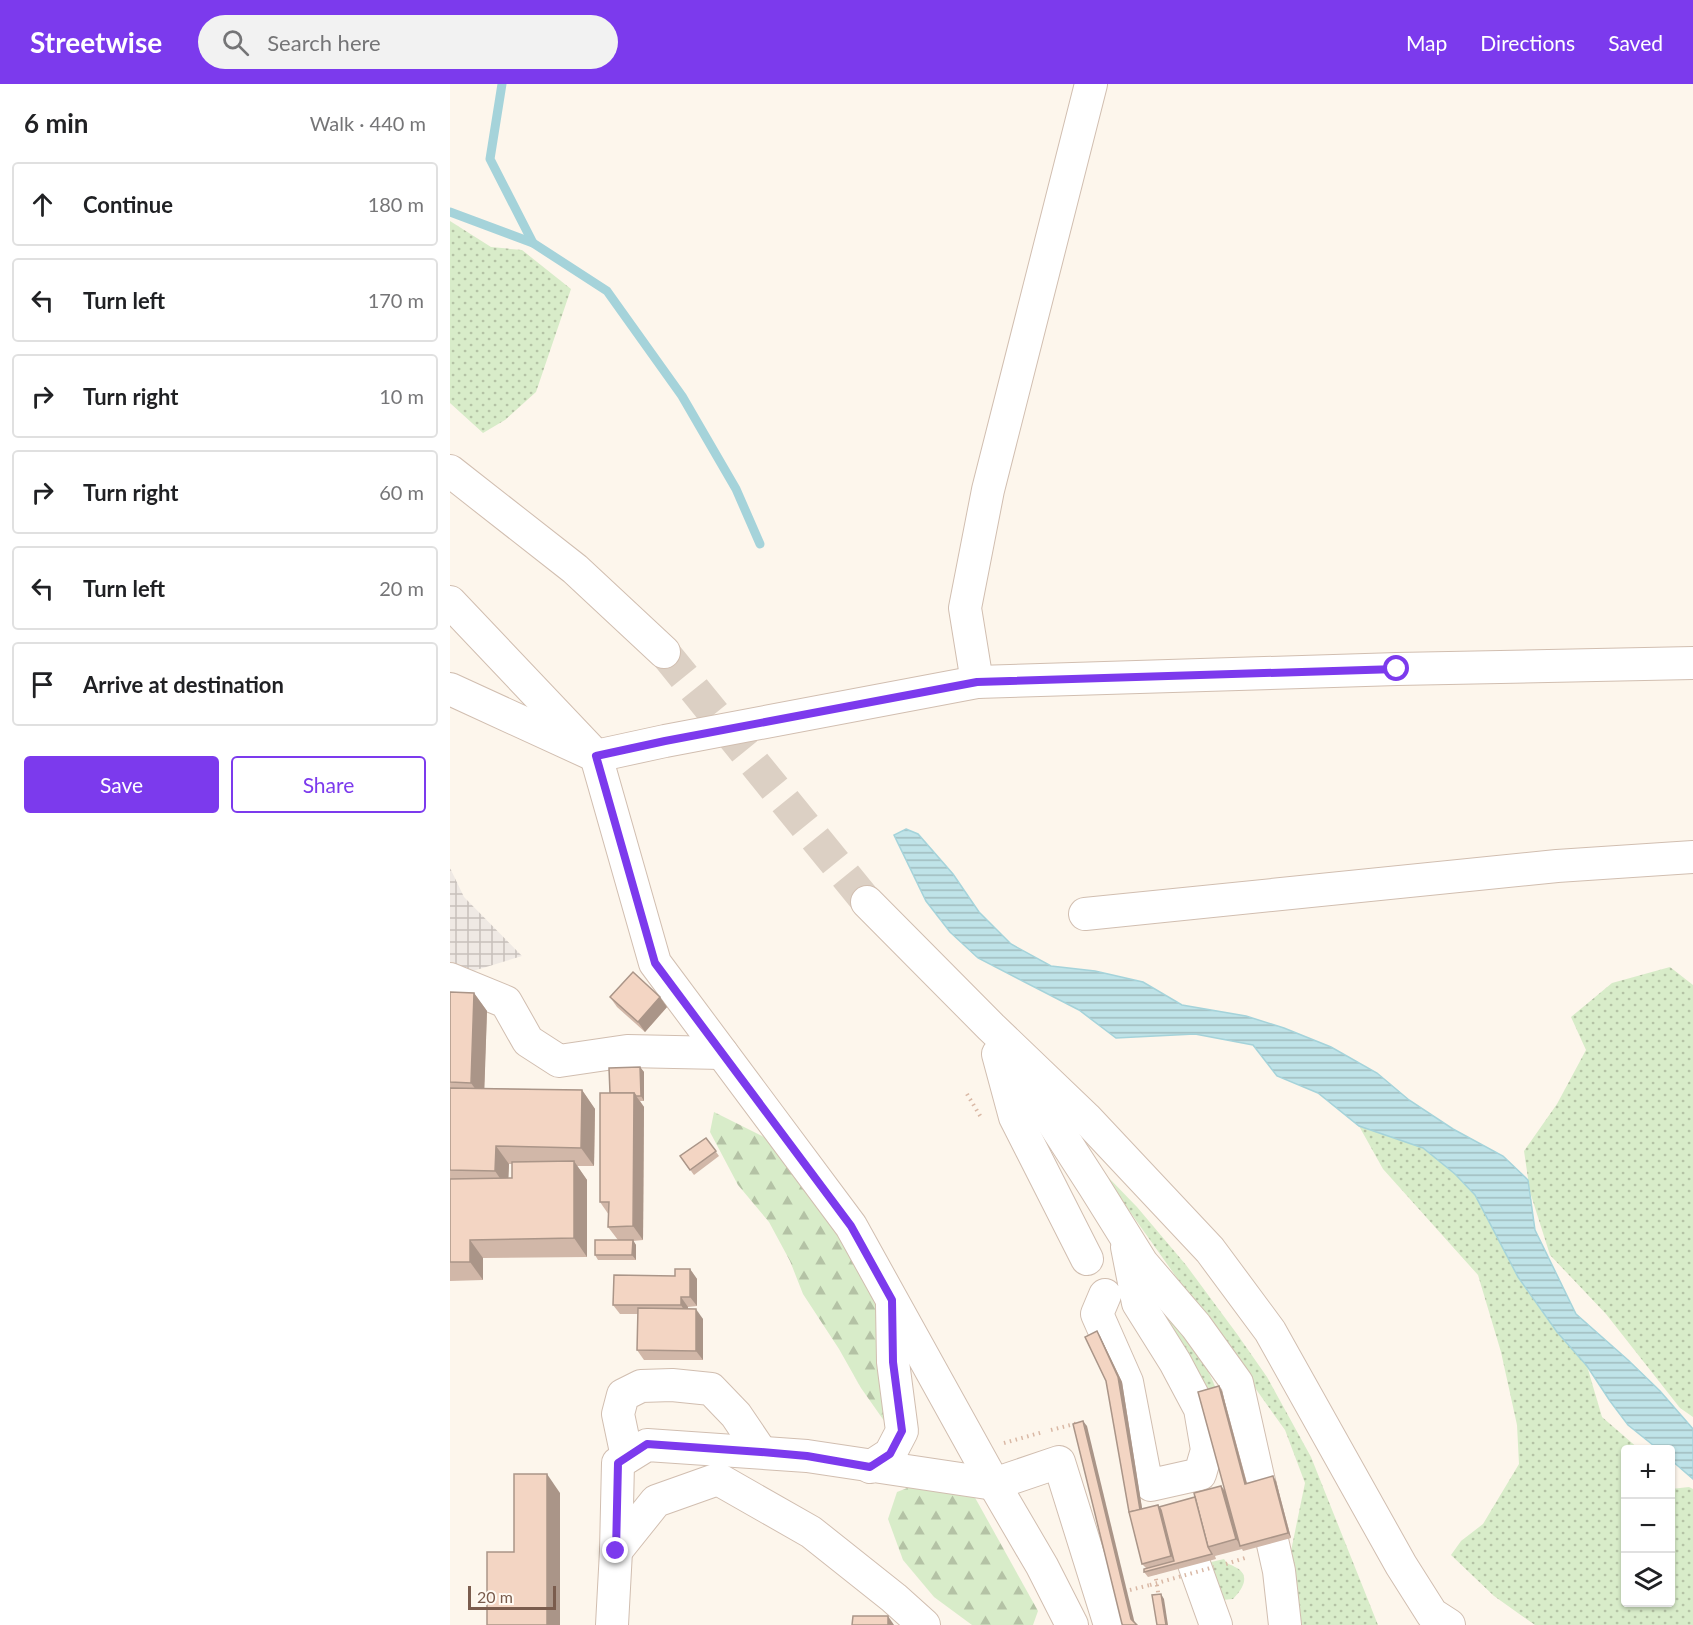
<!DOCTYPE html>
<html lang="en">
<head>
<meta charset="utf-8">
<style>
  :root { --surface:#fff; --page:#f2f2f2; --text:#202124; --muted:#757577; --line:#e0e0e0; --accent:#7c3aed }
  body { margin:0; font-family:Lato,sans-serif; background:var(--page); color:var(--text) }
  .controls { position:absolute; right:18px; bottom:18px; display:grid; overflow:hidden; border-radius:6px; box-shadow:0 2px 4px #0004 }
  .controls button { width:54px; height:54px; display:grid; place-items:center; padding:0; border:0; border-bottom:2px solid var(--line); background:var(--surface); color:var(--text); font:30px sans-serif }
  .scale { position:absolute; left:18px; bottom:15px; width:88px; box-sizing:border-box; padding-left:6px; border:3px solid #7a5c4d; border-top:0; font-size:16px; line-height:21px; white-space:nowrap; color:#7a5c4d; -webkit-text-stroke:4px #fffaf3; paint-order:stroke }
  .stop { position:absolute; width:18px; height:18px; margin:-14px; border:4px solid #7c3aed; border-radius:50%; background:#fff }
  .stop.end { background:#7c3aed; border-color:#fff; box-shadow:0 2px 6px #0008 }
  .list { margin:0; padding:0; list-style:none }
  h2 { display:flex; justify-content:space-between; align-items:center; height:78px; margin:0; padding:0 24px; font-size:26px }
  h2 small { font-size:20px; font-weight:400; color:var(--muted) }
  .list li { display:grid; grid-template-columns:39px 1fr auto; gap:18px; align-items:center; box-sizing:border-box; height:84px; margin:0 12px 12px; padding:0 12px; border:2px solid var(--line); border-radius:6px }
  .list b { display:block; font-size:22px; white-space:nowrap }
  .list em { font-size:20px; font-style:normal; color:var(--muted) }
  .actions { display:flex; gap:12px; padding:18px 24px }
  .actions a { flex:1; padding:14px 0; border:2px solid var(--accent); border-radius:6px; text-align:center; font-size:21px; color:var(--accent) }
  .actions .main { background:var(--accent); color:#fff }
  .icon { flex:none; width:33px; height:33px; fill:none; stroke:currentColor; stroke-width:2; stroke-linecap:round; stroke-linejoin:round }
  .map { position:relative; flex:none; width:1243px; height:1541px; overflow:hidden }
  header { display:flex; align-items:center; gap:36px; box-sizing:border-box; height:84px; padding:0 30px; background:var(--accent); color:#fff }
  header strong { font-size:28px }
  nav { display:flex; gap:33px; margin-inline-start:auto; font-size:21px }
  .search { width:420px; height:54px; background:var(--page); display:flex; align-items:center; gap:15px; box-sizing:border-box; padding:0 21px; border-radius:33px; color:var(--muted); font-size:22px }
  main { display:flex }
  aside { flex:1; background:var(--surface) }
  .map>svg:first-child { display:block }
</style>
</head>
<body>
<header>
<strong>Streetwise</strong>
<div class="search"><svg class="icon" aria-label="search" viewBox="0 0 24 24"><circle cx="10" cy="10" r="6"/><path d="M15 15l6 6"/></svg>Search here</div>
<nav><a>Map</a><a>Directions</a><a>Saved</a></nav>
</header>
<main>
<aside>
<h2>6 min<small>Walk · 440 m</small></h2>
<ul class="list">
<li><svg class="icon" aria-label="ahead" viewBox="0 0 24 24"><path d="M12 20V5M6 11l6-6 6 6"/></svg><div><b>Continue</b></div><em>180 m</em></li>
<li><svg class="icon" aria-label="left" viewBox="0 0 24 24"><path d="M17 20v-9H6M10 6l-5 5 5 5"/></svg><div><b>Turn left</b></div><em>170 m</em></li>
<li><svg class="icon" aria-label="right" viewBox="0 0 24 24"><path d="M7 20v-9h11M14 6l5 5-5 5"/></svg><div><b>Turn right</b></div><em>10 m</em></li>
<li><svg class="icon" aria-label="right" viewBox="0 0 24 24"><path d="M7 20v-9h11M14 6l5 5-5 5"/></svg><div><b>Turn right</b></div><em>60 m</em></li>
<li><svg class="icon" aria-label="left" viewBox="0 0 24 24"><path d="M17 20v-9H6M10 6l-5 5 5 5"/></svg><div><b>Turn left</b></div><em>20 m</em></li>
<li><svg class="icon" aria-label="arrive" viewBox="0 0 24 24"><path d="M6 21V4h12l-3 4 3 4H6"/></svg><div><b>Arrive at destination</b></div></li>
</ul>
<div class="actions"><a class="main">Save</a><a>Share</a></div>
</aside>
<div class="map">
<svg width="1243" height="1541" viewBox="0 0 1243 1541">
  <defs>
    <pattern id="industrial-grid" width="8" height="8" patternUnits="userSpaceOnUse" patternTransform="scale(1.5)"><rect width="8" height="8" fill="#efe9e4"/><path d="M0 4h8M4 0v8" fill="none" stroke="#c7c0bb"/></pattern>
    <pattern id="green-dots" width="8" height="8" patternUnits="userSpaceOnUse" patternTransform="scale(1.5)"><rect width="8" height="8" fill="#d8ecc9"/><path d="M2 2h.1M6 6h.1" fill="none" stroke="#b4c2a5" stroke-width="1.8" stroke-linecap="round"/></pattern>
    <pattern id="forest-firs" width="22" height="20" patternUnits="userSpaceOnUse" patternTransform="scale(1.5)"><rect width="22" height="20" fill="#d8ecc9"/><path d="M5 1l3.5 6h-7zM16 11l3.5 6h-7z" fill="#b4c2a5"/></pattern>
    <pattern id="water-rules" width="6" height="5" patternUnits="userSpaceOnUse" patternTransform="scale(1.5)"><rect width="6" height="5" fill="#bfe3e8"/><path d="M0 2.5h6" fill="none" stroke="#a0bbbe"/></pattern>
  </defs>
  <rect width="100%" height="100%" fill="#fdf6ec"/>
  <polygon fill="url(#industrial-grid)" points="0,784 14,813 72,872 0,894"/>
  <g fill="url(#green-dots)">
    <polygon points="0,137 41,163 72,166 121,205 86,308 55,336 33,349 0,319"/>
    <polygon points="1220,883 1243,901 1243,1333 1230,1324 1156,1230 1100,1171 1080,1108 1074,1067 1107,1020 1136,966 1121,933 1162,899"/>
    <polygon points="909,1042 973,1064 1005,1090 1025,1111 1068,1193 1107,1248 1137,1282 1152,1333 1189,1365 1176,1366 1176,1518 1220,1518 1221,1405 1239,1403 1243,1405 1243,1541 1085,1541 1044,1512 1001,1471 1011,1457 1033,1440 1069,1380 1067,1341 1051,1268 1028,1191 933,1085"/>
    <polygon points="656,1091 687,1123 736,1181 787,1250 817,1293 861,1373 928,1541 848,1541 841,1467 855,1399 835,1346 673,1118 664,1121"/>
    <path d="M704 1211C727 1242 757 1274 768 1311L756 1314 697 1214Z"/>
    <path d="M774 1475C778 1481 780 1480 785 1483 802 1491 792 1506 783 1515L772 1516 757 1479Z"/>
  </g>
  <g fill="url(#forest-firs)">
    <polygon points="264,1028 320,1056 347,1081 429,1210 437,1341 411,1304 389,1265 353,1210 340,1177 319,1138 288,1101 260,1048"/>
    <polygon points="470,1399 523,1410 588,1527 583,1541 522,1541 484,1513 453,1476 438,1435 447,1408"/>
  </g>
  <polygon fill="url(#water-rules)" stroke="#a5d3da" stroke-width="1.5" points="456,745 468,750 503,790 529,828 561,860 601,882 645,887 693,898 732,921 796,932 834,944 881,963 927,989 959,1016 1003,1045 1053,1072 1078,1096 1085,1146 1126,1230 1178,1276 1210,1307 1243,1345 1243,1395 1221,1376 1220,1366 1208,1365 1178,1341 1160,1317 1137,1282 1107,1248 1068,1193 1025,1111 1005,1090 973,1064 909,1042 868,1009 827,992 803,961 745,950 666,954 629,926 528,874 500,848 476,817 444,751"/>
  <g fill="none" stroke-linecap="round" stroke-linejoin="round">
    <g stroke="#a5d3da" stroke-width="9">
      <polyline points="52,0 40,75 83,159"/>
      <polyline points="0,128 83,159 157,207 232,312 286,405 310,460"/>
    </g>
    <polyline stroke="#dcd0c4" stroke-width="32" stroke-dasharray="32 16" stroke-linecap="butt" points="214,568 417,818"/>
    <defs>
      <g id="minor">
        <polyline points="0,387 125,485 214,568"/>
        <polyline points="0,518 146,672 205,879 401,1142 544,1400 592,1482 622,1541"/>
        <polyline points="527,598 515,524 538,406 641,0"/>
        <polyline points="0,605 146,672 215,657 527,598 947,585 1243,579"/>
        <polyline points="417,818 541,943 636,1034 760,1166 820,1247 951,1481 982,1530 999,1541"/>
        <polyline points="635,830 1107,782 1243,773"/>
        <polyline points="0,895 56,918 78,957 109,977 177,967 272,969"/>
        <polyline points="548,970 565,1033 637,1175"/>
        <polyline points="573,992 644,1102 692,1179 746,1242 787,1299 829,1487 835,1541"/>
        <polyline points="655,1211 647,1230 677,1298 696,1397 701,1401 750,1390 757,1366 750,1325 725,1278 688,1219 677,1163"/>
        <polyline points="177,1373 168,1330 173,1311 191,1302 222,1301 261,1305 286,1331 311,1368"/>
        <polyline points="420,1383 440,1370 452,1347 443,1278 442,1221"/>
        <polyline points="730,1441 766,1541"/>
        <polyline points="166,1467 206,1417 268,1395 361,1448 444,1514 474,1541"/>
        <polyline points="162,1541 166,1467 168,1379 197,1361 357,1372 544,1400 609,1378 660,1541"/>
      </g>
    </defs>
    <use href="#minor" stroke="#d1beb0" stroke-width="34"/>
    <g stroke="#d9b8a5" stroke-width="4" stroke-dasharray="1.5 4.5" stroke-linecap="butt">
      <polyline points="517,1010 532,1035"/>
      <polyline points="601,1346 628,1339"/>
      <polyline points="554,1359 593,1348"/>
      <polyline points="776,1480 795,1474"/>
      <polyline points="705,1489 709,1514"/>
      <polyline points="680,1506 700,1501"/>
    </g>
    <use href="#minor" stroke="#fff" stroke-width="32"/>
    <polyline stroke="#d9b8a5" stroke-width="4" stroke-dasharray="1.5 4.5" stroke-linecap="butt" points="700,1501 764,1483"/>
  </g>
  <g fill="#d1b7a8" fill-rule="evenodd">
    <path d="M0 908 24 909 37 927 34 1004 132 1006 145 1025 144 1082H127L137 1096V1173L33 1174V1196L0 1197ZM59 1080H62V1094H58Z"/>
    <polygon points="160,913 217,923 195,948 167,923"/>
    <polygon points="190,983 194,988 194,1017 190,1017 194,1023 193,1156 183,1157 186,1161 186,1176 148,1176 145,1171 168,1156 158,1143 159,1131 150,1118 160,1009"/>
    <polygon points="256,1054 269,1072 244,1091 230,1072"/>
    <polygon points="240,1185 247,1195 247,1222 238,1223 238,1225 253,1235 253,1276 194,1276 187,1266 188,1230 170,1230 163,1221"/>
    <polygon points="647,1247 650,1252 672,1298 692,1425 708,1421 709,1423 745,1413 771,1402 775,1406 772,1307 797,1399 826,1397 841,1454 793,1467 792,1465 765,1472 766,1475 698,1493 694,1488 696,1484 692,1480"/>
  </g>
  <g fill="#aa9588">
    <polygon points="24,909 37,927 34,1017 21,999"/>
    <polygon points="210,913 217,923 195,948 188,938"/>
    <polygon points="190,983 194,988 194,1017 191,1012"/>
    <polygon points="132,1006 145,1025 144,1082 131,1064"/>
    <polygon points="184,1009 194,1023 193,1156 183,1142"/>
    <polygon points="46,1062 59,1080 58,1106 45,1087"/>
    <polygon points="124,1077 137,1096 137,1173 124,1154"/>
    <polygon points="20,1156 33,1174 33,1196 20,1178"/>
    <polygon points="183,1156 186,1161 186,1176 182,1171"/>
    <polygon points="240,1185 247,1195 247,1222 240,1213"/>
    <polygon points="231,1213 238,1223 237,1231 231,1221"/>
    <polygon points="246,1225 253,1235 253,1276 246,1267"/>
    <polygon points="647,1247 650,1252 672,1298 693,1430 690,1428"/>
    <polygon points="769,1302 772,1307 798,1404 795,1400"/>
    <polygon points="633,1337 637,1342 685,1540 681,1535"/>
    <polygon points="97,1390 110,1409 110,1541 97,1541"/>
    <polygon points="823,1392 826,1397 841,1454 838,1449"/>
    <polygon points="771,1402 778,1412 791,1462 786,1455"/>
    <polygon points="708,1421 714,1430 726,1479 721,1472"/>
    <polygon points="711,1510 714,1515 718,1541 716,1541"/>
    <polygon points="438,1532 444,1541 438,1541"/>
  </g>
  <g fill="#f3d5c3" stroke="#aa9588" stroke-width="1.5">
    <polygon points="183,888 210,913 188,938 160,913"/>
    <polygon points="0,908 24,909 21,999 0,998"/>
    <polygon points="190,983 191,1012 186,1012 184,1009 160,1009 159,984"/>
    <polygon points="0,1004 132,1006 131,1064 46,1062 45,1087 0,1086"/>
    <polygon points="150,1009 184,1009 183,1142 158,1143 159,1118 150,1118"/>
    <polygon points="256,1054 266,1067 240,1086 230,1072"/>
    <polygon points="124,1077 124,1154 20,1156 20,1178 0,1178 0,1095 62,1094 62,1078"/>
    <polygon points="145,1156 183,1156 182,1171 145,1171"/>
    <polygon points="225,1185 240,1185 240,1213 231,1213 231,1221 163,1221 164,1191 225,1192"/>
    <polygon points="188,1224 246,1225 246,1267 187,1266"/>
    <polygon points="647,1247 668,1293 690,1426 679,1428 656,1297 635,1253"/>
    <polygon points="769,1302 795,1400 823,1392 838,1449 790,1462 748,1308"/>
    <polygon points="633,1337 681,1535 687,1541 673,1541 672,1540 623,1340"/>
    <polygon points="64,1390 97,1390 97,1541 37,1541 37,1468 64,1468"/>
    <polygon points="771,1402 786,1455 758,1463 744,1409"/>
    <polygon points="745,1413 758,1463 762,1470 694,1488 694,1485 724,1477 711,1426 709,1423"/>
    <polygon points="708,1421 721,1472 692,1480 679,1428"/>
    <polygon points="711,1510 716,1541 707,1541 702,1511"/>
    <polygon points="403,1532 438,1532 438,1541 402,1541"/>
  </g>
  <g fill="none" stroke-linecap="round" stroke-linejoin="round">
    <polyline stroke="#7c3aed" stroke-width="8" points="166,1467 168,1379 197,1360 311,1368 357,1372 420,1383 440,1370 452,1347 443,1278 442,1216 401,1142 205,879 146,672 215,657 527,598 947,585"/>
  </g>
</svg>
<div class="controls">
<button>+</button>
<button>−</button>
<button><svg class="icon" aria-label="layers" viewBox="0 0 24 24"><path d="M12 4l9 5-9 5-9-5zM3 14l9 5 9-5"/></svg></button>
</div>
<div class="scale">20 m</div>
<div class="stop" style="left:947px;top:585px"></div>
<div class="stop end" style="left:166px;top:1467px"></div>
</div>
</main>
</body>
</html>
